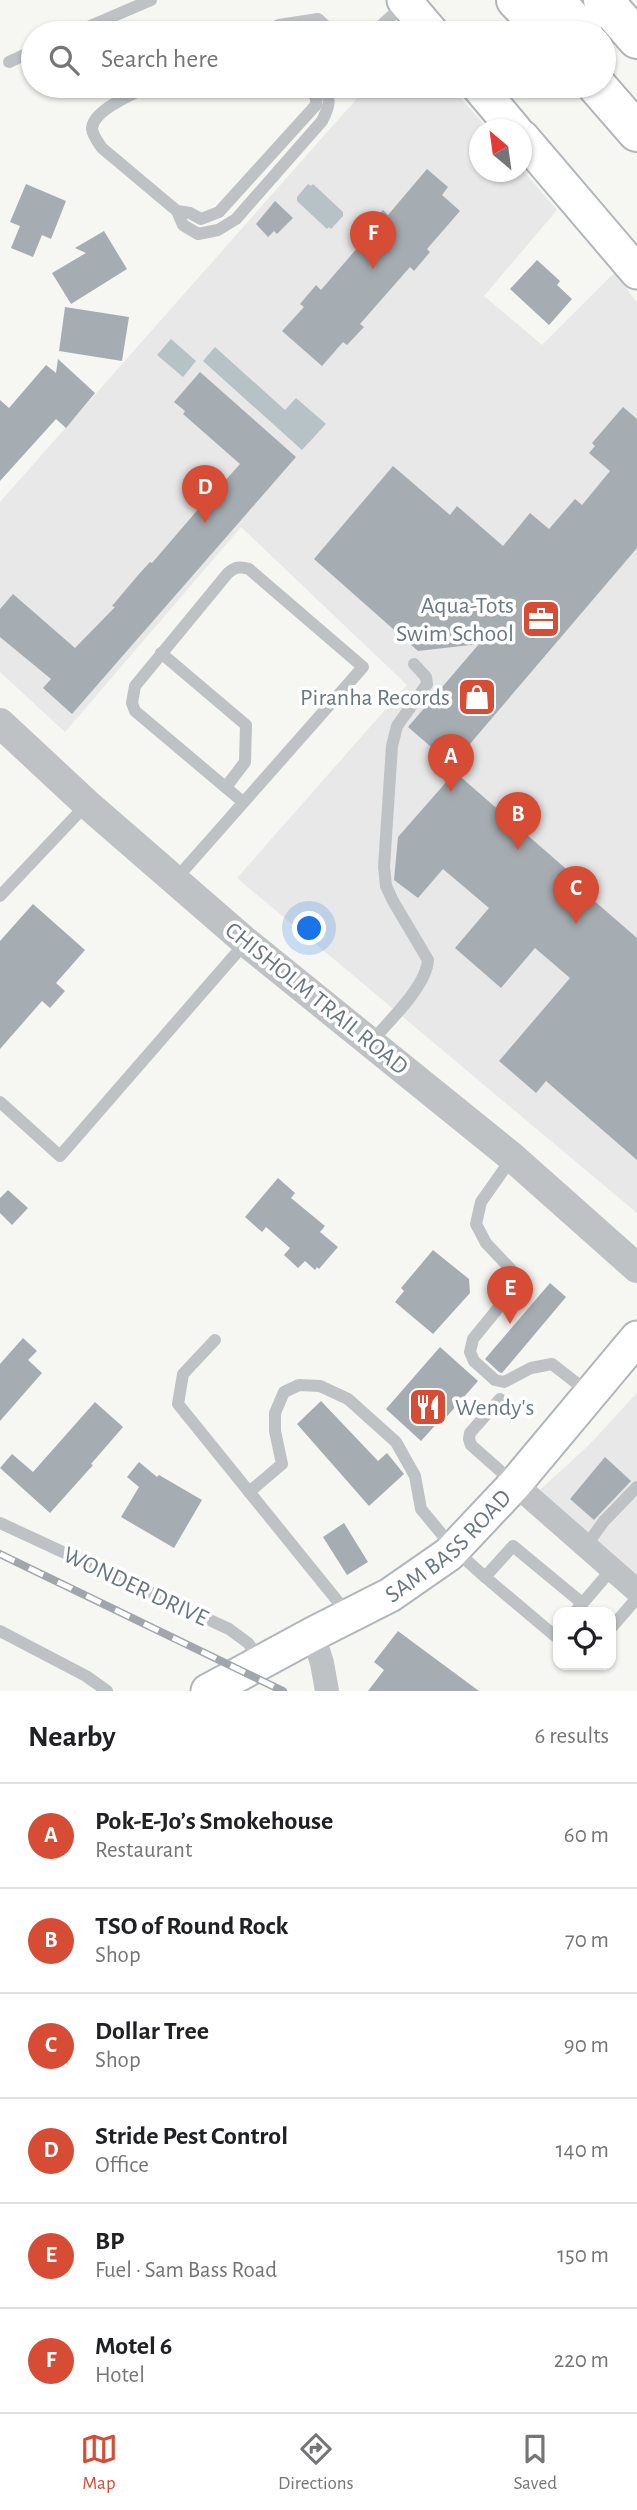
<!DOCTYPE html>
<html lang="en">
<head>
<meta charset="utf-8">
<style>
  :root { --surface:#fff; --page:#f2f2f2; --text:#202124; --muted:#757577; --line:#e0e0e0; --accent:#d64c34 }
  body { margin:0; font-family:"Alegreya Sans",sans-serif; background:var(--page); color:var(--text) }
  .controls { position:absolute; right:21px; bottom:21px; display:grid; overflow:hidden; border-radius:14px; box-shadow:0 2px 5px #0004 }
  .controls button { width:63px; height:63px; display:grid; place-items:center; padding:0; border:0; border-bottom:2px solid var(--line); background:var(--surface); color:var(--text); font:35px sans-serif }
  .compass { position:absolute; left:469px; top:119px; width:63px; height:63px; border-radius:50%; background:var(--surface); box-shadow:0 2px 5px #0004; rotate:331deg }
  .you { position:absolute; left:310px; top:929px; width:24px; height:24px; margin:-18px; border:5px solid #fff; border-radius:50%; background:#1a73e8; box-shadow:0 0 0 10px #1a73e833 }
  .badge { display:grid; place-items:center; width:46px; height:46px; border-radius:50%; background:var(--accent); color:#fff; font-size:23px; font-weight:700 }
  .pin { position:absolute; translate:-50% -58px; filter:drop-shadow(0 2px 4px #0008) }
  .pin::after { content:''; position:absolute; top:37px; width:24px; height:21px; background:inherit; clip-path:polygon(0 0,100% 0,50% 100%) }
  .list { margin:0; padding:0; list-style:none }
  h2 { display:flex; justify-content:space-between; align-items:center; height:91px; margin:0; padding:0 28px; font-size:30px }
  h2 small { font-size:23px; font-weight:400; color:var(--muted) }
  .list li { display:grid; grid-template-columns:46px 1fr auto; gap:21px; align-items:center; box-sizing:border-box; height:105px; padding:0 28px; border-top:2px solid var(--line) }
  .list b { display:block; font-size:26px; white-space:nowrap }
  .list p { margin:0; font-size:23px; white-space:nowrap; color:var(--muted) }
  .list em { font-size:23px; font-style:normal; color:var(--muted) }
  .icon { flex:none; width:38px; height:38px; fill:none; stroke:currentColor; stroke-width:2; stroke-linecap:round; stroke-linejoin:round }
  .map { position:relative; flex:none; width:637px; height:1691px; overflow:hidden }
  .search { position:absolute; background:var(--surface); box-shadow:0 2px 5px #0004; left:21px; right:21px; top:21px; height:77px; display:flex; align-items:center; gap:18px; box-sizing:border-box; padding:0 24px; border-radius:38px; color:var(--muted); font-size:26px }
  .sheet { height:721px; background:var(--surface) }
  nav { display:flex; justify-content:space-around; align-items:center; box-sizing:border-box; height:98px; border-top:2px solid var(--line); background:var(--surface); font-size:19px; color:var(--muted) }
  nav a { display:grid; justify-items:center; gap:4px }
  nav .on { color:var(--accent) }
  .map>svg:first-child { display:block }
</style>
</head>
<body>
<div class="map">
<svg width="637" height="1691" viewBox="0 0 637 1691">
  <rect width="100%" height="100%" fill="#f6f6f3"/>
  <g fill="#e7e8e7">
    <polygon points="368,86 450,86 488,129 480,130 480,172 522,172 522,169 557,210 484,296 542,345 615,272 637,303 637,1213 237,878 407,685 241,527 65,732 0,672 0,502"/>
    <polygon points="637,1393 637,1576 540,1490 589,1445"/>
  </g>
  <g fill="#b6c2c5">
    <polygon points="308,184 311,186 313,184 343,212 343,216 331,229 329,227 327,229 297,201 297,197"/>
    <polygon points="171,339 196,361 183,377 157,355"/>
    <polygon points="215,347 285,410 296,398 326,424 302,450 203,361"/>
  </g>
  <g fill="#a6adb2">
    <polygon points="427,169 448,187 442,195 460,211 427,249 430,252 414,271 410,267 360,324 364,327 347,345 343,342 322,366 282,331 304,307 300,304 316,285 321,290 371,232 367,228 383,210 388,215"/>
    <polygon points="26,184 66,201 51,239 42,235 33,257 11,248 20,226 10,222"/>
    <polygon points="275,201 293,218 277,234 274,231 268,237 256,224"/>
    <polygon points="104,231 127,269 71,304 52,273 86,253 75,248"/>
    <polygon points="537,260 560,281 557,285 572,299 549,325 510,289"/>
    <polygon points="65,307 129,317 122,361 59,351"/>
    <polygon points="58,359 95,393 66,428 56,419 0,481 0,400 9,408 46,365 56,373"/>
    <polygon points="200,372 296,457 72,714 43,688 51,679 0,637 0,609 13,594 75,648 115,607 112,606 139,574 150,562 152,563 213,492 214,493 240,464 183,414 185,411 174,402"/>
    <polygon points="623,407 637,419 637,548 452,765 408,727 479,644 418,651 314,559 393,466 450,515 457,506 503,546 530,513 549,529 575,499 582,505 610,471 589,453 595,446 592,443"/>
    <polygon points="455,772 588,888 584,892 637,938 637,1160 546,1081 536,1093 499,1061 570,978 535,948 501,988 455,948 489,908 443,869 418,898 394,880 398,837"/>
    <polygon points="33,904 85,950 56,983 65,991 50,1008 42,1001 0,1049 0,941"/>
    <polygon points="278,1178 295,1193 291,1198 325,1226 320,1232 338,1247 319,1269 317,1267 315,1270 305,1261 298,1268 284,1255 290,1248 266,1227 262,1232 245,1217"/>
    <polygon points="8,1190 28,1208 12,1225 0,1213 0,1198"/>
    <polygon points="433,1250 469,1279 470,1293 433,1334 395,1302 404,1291 401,1288"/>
    <polygon points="550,1283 566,1297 502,1373 499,1372 485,1359"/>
    <polygon points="23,1338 37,1351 28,1360 42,1373 0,1421 0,1364"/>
    <polygon points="440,1347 478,1381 442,1422 440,1420 421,1441 386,1409"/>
    <polygon points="321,1401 378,1461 387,1453 404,1474 369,1506 297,1424"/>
    <polygon points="95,1402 123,1427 91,1464 93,1465 50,1513 0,1468 12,1454 33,1472"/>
    <polygon points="605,1457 631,1481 594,1520 570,1499"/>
    <polygon points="139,1462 157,1477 159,1475 202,1500 174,1548 121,1517 139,1487 127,1477"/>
    <polygon points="344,1523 368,1562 347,1575 323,1537"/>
    <polygon points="398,1631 414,1643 479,1691 368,1691 384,1670 374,1662"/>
  </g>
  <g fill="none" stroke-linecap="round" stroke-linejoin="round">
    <defs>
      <g id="secondary">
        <polyline points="404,0 432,33"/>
        <polyline points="478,86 515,130"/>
        <polyline points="522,137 637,272"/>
        <path id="s1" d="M208 1691 313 1634 390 1595 449 1554 515 1484 637 1338"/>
      </g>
      <g id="motorway">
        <polyline points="516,0 548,33"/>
        <polyline points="555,0 583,33"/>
        <polyline points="603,0 637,39"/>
        <polyline points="597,86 637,132"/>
      </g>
    </defs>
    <use href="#secondary" stroke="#b0b6ba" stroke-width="37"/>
    <use href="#motorway" stroke="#b1b5b8" stroke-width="42"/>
    <g stroke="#bec2c5" stroke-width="12">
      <polyline points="74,33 151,0"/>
      <polyline points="260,33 279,25 318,19 333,33"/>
      <polyline points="373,33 406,3"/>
      <polyline points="9,62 33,51"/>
      <path d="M148 86C134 94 92 110 92 129 93 136 98 142 102 148L177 211 183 225 198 234 218 230 236 219 322 121C329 107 333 98 321 86"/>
      <polyline points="177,211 190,213 201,219 219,212 316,105 316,97 306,86"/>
      <polyline points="161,653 246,725 245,762 226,787"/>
      <path d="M175 880 363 667 249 569C240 566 235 567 228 573L135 686 132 703 135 711 243 802"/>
      <polyline points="0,896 86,805"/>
      <path d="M371 1042C389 1021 426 987 428 960L393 901 386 886 384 867 392 746 397 726 427 684 426 677 414 664"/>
      <polyline points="0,1102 60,1156 246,942"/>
      <polyline points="512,1158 481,1202 476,1224 486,1243 521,1280 473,1339 470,1352 474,1361 495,1380 504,1382 531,1368 552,1364 588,1392"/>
      <polyline points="215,1340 183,1374 178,1404 348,1614"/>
      <polyline points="500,1399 470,1433 469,1439 471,1445 515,1484"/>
      <polyline points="249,1492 282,1464 275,1431 275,1413 284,1392 299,1385 320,1386 348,1399 396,1442 415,1476 421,1509 454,1549 485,1577 513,1546 582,1603"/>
      <polyline points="0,1523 229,1629 248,1643 262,1662"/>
      <polyline points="586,1546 604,1521 637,1487"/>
      <polyline points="485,1577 555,1636 558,1632"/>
      <polyline points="575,1612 612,1569"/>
      <polyline points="611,1628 637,1598"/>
      <polyline points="0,1631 86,1676 107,1691"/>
    </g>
    <g stroke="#bec2c5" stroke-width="24">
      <polyline points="515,1484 637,1591"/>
      <polyline points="313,1634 322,1663 327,1691"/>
    </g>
    <polyline stroke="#bec2c5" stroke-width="30" points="0,723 87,804 246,942 512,1157 637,1268"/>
    <use href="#secondary" stroke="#fff" stroke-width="33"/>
    <use href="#motorway" stroke="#fff" stroke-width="38"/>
    <defs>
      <polyline id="rail" points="0,1554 283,1691"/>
    </defs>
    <use href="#rail" stroke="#a0a6ab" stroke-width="8"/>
    <use href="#rail" stroke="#fff" stroke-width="5" stroke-dasharray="16" stroke-linecap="butt"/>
  </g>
  <defs>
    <symbol id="office-square" viewBox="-11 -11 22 22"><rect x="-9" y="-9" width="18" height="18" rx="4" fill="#d64c34" stroke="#fff"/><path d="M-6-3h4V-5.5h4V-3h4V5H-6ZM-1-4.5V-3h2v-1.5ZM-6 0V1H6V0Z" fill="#fff"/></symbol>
    <symbol id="shop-square" viewBox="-11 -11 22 22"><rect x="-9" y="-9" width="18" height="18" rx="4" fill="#d64c34" stroke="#fff"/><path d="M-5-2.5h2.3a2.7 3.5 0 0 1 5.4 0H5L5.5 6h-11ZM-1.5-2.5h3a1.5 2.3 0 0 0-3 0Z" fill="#fff"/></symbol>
    <symbol id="restaurant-square" viewBox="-11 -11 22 22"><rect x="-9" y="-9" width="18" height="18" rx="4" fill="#d64c34" stroke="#fff"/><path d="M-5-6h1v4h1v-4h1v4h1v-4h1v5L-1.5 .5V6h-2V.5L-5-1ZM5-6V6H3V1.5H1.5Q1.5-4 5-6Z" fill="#fff"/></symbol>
  </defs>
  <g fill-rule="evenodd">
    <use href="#office-square" x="519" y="597" width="44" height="44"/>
    <use href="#shop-square" x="455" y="675" width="44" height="44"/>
    <use href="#restaurant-square" x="406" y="1385" width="44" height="44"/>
  </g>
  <g text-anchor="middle" stroke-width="7" stroke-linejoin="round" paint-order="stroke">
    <g font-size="24" fill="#687882" stroke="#fff" text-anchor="end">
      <text x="514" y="613">Aqua-Tots<tspan x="514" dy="28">Swim School</tspan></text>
      <text x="450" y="705">Piranha Records</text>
      <text x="455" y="1415" text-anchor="start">Wendy's</text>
    </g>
    <g font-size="24" fill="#687882" stroke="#fff">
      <text transform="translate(317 998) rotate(39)" y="8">CHISHOLM TRAIL ROAD</text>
      <text dy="8" stroke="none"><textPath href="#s1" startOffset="282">SAM BASS ROAD</textPath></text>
      <text transform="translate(136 1586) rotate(25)" y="8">WONDER DRIVE</text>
    </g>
  </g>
</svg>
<div class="controls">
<button><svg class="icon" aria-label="locate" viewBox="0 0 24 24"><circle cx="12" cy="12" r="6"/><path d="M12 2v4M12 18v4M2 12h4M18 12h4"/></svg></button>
</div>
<svg class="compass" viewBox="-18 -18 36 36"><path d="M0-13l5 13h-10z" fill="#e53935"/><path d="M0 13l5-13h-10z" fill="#757577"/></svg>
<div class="you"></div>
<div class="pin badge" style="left:451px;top:792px">A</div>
<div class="pin badge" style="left:518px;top:850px">B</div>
<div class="pin badge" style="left:576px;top:924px">C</div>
<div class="pin badge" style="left:205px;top:523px">D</div>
<div class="pin badge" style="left:510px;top:1324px">E</div>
<div class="pin badge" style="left:373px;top:269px">F</div>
<div class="search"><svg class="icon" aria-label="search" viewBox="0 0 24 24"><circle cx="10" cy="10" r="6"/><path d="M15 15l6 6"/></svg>Search here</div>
</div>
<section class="sheet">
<h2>Nearby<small>6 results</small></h2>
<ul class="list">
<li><span class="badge">A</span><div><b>Pok-E-Jo’s Smokehouse</b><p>Restaurant</p></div><em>60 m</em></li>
<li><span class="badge">B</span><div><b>TSO of Round Rock</b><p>Shop</p></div><em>70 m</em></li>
<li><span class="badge">C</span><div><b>Dollar Tree</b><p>Shop</p></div><em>90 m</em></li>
<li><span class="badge">D</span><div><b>Stride Pest Control</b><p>Office</p></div><em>140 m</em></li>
<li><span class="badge">E</span><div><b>BP</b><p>Fuel · Sam Bass Road</p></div><em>150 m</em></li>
<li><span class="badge">F</span><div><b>Motel 6</b><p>Hotel</p></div><em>220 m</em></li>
</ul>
</section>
<nav>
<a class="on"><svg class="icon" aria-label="map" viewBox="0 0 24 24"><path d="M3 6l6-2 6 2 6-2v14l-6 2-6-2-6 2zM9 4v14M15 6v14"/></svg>Map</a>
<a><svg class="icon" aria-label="directions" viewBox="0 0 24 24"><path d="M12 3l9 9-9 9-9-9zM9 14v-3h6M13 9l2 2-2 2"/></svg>Directions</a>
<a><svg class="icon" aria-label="saved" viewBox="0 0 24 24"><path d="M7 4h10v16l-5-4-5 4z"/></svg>Saved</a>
</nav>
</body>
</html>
